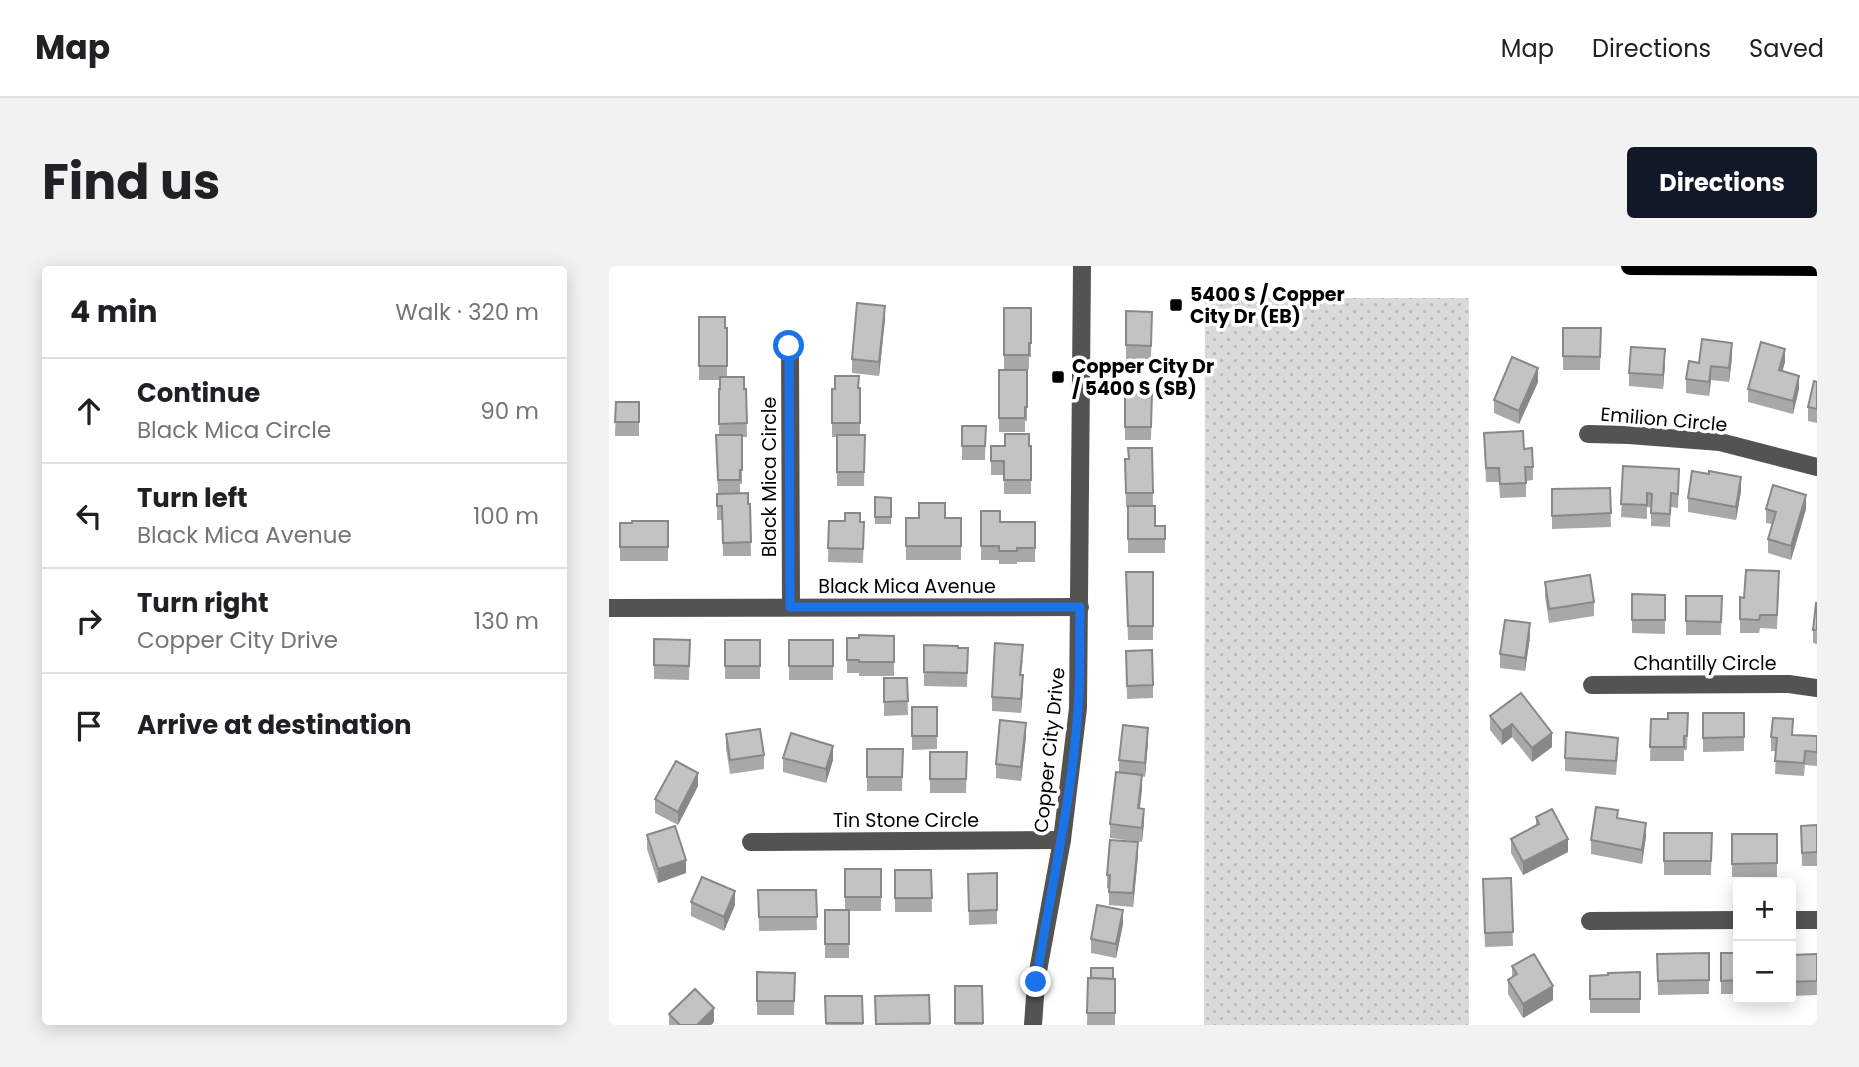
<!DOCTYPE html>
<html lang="en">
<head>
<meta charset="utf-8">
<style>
  :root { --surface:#fff; --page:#f2f2f2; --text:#202124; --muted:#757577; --line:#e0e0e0; --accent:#111827 }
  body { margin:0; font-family:Poppins,sans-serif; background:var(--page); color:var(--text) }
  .controls { position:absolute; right:21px; bottom:21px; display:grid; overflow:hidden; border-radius:7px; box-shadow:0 4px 18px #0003 }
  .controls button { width:63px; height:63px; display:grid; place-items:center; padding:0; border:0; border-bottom:2px solid var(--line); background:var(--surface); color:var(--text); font:35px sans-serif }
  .stop { position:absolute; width:21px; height:21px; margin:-16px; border:5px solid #1a73e8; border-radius:50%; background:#fff }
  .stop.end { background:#1a73e8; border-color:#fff; box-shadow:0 2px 7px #0008 }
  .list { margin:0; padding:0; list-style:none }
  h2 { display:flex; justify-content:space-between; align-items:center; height:91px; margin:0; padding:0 28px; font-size:30px }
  h2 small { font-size:23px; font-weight:400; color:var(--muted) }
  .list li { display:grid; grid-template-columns:46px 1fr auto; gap:21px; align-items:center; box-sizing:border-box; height:105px; padding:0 28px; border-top:2px solid var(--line) }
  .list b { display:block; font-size:26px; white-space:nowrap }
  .list p { margin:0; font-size:23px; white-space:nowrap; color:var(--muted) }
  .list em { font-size:23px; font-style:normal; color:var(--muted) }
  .icon { flex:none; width:38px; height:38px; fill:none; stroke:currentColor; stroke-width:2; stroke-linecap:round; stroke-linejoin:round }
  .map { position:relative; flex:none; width:1208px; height:759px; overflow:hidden; border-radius:7px }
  header { display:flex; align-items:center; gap:42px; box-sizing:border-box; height:98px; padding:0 35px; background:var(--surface); border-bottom:2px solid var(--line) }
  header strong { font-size:33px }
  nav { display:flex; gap:38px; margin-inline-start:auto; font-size:24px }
  .intro { display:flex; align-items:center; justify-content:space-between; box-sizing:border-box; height:168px; padding:0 42px }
  h1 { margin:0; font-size:49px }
  .button { padding:18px 32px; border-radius:7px; background:var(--accent); color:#fff; font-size:24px; font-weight:700 }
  main { display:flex; gap:42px; padding:0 42px }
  aside { flex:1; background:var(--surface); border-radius:7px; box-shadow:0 4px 18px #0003 }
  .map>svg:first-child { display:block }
</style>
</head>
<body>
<header>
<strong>Map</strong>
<nav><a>Map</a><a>Directions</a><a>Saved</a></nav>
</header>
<div class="intro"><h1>Find us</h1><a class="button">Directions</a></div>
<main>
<aside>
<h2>4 min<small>Walk · 320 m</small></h2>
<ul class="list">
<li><svg class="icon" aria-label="ahead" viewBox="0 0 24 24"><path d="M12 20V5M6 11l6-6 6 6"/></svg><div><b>Continue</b><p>Black Mica Circle</p></div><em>90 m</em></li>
<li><svg class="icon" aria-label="left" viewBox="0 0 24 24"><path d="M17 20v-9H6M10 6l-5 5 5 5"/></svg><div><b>Turn left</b><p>Black Mica Avenue</p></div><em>100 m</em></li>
<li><svg class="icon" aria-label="right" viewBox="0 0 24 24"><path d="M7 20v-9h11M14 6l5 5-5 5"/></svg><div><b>Turn right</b><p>Copper City Drive</p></div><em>130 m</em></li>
<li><svg class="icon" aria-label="arrive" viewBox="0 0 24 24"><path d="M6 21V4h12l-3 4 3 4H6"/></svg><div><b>Arrive at destination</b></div></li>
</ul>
</aside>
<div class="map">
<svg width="1208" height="759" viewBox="0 0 1208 759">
  <defs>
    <pattern id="grass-dots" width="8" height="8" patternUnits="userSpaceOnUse" patternTransform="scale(1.75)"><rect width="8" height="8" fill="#dadada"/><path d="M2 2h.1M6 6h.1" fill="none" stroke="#b9b9b9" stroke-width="1.8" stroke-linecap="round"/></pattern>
  </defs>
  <rect width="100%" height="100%" fill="#fff"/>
  <polygon fill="url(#grass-dots)" points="596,32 860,32 860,759 595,759"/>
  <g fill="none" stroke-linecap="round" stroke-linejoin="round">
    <g stroke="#535353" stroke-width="18">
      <polyline points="181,80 182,341"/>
      <polyline points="979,168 1020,169 1111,176 1208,201"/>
      <polyline points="0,342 471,341"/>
      <polyline points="983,419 1180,418 1208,422"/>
      <polyline points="142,576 453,574"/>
      <polyline points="1182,654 1208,654"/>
      <polyline points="981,655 1129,654"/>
      <polyline points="424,759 427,716 453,574 469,442 473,0"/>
    </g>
    <polyline stroke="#000" stroke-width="18" points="1021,0 1208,1"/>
  </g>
  <g fill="#a8a8a8">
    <polygon points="395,42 422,42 422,91 420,91 420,103 395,103"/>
    <polygon points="517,45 543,46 542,93 517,93"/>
    <polygon points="90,51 118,62 118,111 135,123 137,123 138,171 133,171 133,218 131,218 131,227 139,238 141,238 142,290 114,290 113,254 108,254 108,228 109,228 107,169 110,169 110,123 111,123 111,114 90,114"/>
    <polygon points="276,53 270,110 243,107 243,93"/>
    <polygon points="954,62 992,62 991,104 954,104"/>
    <polygon points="1123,91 1120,116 1102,114 1100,130 1077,127 1077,113 1090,97"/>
    <polygon points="1176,96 1173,105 1190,123 1184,148 1139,136 1139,123"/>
    <polygon points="1056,97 1054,123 1020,120 1020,107"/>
    <polygon points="390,104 418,104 418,155 416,155 416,166 390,166"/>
    <polygon points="929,116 910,158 885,147 885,134"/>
    <polygon points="1208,116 1208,157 1199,155 1199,141"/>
    <polygon points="251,122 251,169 256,169 255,220 228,220 228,171 223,171 223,123"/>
    <polygon points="516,126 543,126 542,174 516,174"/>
    <polygon points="7,136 30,136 30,170 6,170"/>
    <polygon points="353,160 377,160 376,194 353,194"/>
    <polygon points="875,167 915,183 924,201 924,214 917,215 917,231 891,232 890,216 877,216"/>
    <polygon points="382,180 422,180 422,228 395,228 395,209 382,209"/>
    <polygon points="543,182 544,240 546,260 556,260 556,287 519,287 519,241 517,241 516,193"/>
    <polygon points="1014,200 1070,217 1069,242 1062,241 1061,261 1042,260 1042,242 1038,241 1038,253 1012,251"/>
    <polygon points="1001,222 1002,261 943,263 943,223"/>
    <polygon points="1132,225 1127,254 1079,246 1079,232"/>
    <polygon points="266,231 282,232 282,258 266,258"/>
    <polygon points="1157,243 1197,243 1182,294 1159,287 1159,273 1163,258 1157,257"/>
    <polygon points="372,245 391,256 426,256 426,296 408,296 408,298 390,298 390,294 372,294"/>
    <rect x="297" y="252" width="55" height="42"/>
    <polygon points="59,255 59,295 11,295 11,257"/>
    <polygon points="220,255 255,256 254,297 219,296"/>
    <polygon points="517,306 544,306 544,374 519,374"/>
    <polygon points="936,316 985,336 985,350 940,357 936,330"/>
    <polygon points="1170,319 1168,363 1151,362 1150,367 1131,367 1131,331 1135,332"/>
    <polygon points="1023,328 1056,329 1056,368 1023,367"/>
    <polygon points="1077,330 1113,330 1112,369 1077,369"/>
    <polygon points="1208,337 1208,378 1204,377 1204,364"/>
    <polygon points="285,370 285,410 250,410 250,407 238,407 238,372"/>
    <polygon points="921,371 916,405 891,402 891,388"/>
    <polygon points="45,373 81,374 80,414 45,413"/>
    <rect x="116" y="374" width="35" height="39"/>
    <rect x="180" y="374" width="44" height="40"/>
    <polygon points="315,379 359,382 358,421 315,420"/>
    <polygon points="517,385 544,419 544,432 518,433"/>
    <polygon points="414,393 412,409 414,423 412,447 383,445 383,431"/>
    <polygon points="275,412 298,412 299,449 275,450"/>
    <polygon points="912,427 943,481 923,496 903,471 893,479 881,464 881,450"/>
    <polygon points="303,441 328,441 328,483 303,484"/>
    <polygon points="1079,447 1078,484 1075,484 1075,495 1041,495 1042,453 1059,453"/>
    <polygon points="1094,447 1135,447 1135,485 1094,486"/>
    <polygon points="117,468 155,489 155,503 121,508 117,482"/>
    <polygon points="1184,469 1208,470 1208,500 1196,499 1195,510 1166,508 1167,485 1162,485 1162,471"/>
    <polygon points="417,471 412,515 387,512 387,498"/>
    <polygon points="539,476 536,511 533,510 533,523 531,542 535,556 533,576 501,572 501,558 510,506 510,494"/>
    <polygon points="258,483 294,483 293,525 258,525"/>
    <polygon points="321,486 358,486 357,527 321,527"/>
    <polygon points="1009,486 1007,509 956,505 956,492"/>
    <polygon points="174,492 224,494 217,517 174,506"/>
    <polygon points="89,520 69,559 46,547 46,533"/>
    <polygon points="927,551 959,586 914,609 902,587 902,573 927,560"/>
    <polygon points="1009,553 1037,570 1033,598 982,588 982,574"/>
    <polygon points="1208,559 1208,600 1193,600 1192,560"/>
    <polygon points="1055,567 1103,567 1102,609 1055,609"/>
    <rect x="1123" y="568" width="45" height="43"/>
    <polygon points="38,569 77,607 49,617 38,583"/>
    <polygon points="529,590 524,641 500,639 500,623 498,622 498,609"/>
    <polygon points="236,603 272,603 272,645 240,645 240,692 216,692 216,644 236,644"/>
    <polygon points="286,604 322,604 323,646 286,646"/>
    <polygon points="388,607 388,658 360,659 359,608"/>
    <polygon points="902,612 904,680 876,681 874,627"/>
    <polygon points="149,624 207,624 208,664 150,665"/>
    <polygon points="82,636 126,639 115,665 82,650"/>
    <polygon points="514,658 507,692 482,687 482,673"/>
    <polygon points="1100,687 1100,728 1049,729 1048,688"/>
    <rect x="1112" y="687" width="17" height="41"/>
    <polygon points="1208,688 1208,729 1182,730 1182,689"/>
    <polygon points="903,700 944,734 914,752 899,728 899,714 903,711"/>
    <polygon points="148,706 186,707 185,749 148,749"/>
    <polygon points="1031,706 1031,747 981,747 981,710 999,709"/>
    <polygon points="479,712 506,713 506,759 478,759"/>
    <polygon points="346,720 373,720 374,759 346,759"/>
    <polygon points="320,729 321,759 266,759 266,730"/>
    <polygon points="216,730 253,730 254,759 217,759"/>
    <polygon points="60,748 105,756 102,759 60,759"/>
  </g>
  <g fill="#888">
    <polygon points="276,40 276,53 270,110 270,96"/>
    <polygon points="1123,77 1123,91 1120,116 1120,102"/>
    <polygon points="1056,83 1056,97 1054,123 1054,109"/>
    <polygon points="1176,83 1176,96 1170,118 1170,104"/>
    <polygon points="1102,100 1102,114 1100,130 1100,116"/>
    <polygon points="929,102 929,116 910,158 910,145"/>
    <polygon points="1190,110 1190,123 1184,148 1184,135"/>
    <polygon points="1132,211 1132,225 1127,254 1127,241"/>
    <polygon points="1197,229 1197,243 1182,294 1182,280"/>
    <polygon points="921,357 921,371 916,405 916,392"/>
    <polygon points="414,409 414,423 412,447 412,433"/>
    <polygon points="417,457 417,471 412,515 412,501"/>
    <polygon points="903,458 903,471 893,479 893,465"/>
    <polygon points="539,462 539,476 536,511 536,497"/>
    <polygon points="943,467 943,481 923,496 923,482"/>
    <polygon points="224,480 224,494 217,517 217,503"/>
    <polygon points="89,507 89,520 69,559 69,546"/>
    <polygon points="533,509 533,523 529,556 529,542"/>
    <polygon points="535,543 535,556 533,576 533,562"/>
    <polygon points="1037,557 1037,570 1033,598 1033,584"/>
    <polygon points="959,573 959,586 914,609 914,596"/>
    <polygon points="529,576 529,590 524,641 524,627"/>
    <polygon points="77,594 77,607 49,617 49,603"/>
    <polygon points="126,625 126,639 115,665 115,651"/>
    <polygon points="514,644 514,658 507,692 507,678"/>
    <polygon points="944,720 944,734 914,752 914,738"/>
    <polygon points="105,742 105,756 102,759 88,759"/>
  </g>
  <g fill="#c3c3c3" stroke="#888" stroke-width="2">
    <polygon points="248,37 276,40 270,96 243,93"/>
    <polygon points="395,42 422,42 422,77 420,77 420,89 395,89"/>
    <polygon points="517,45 543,46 542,80 517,79"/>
    <polygon points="90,51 116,51 116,62 118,62 118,100 90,100"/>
    <polygon points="954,62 992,62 991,91 954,90"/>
    <polygon points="1093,73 1123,77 1120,102 1102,100 1100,116 1077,113 1080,95 1090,97"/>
    <polygon points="1152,76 1176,83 1170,104 1190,110 1184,135 1139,123"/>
    <polygon points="1022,81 1056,83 1054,109 1020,107"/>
    <polygon points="903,91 929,102 910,145 885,134"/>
    <polygon points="390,104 418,104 418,141 416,141 416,152 390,152"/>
    <polygon points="226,110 250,110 249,122 251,122 251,157 223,157 223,123 226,123"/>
    <polygon points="111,111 135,111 135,123 137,123 138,157 110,158 110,123 111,123"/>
    <polygon points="1205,115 1208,116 1208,143 1199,141"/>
    <polygon points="516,126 543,126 542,161 516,161"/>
    <polygon points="7,136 30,136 30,156 6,156"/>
    <polygon points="353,160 377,160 376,180 353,180"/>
    <polygon points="914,165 915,183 923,182 924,201 916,201 917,217 891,218 890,202 877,202 875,167"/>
    <polygon points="396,168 420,168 420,180 422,180 422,214 395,214 395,195 382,195 382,180 396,180"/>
    <polygon points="107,169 133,169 133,204 131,204 131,214 109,214"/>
    <polygon points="228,169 256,169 255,206 228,206"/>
    <polygon points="519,182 543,182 544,227 517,227 516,193 520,193"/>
    <polygon points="1014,200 1070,203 1069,228 1062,227 1061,248 1042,247 1043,228 1038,227 1038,239 1012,238"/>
    <polygon points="1083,205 1100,208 1100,205 1132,211 1127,241 1079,232"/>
    <polygon points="1164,219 1197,229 1182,280 1159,273 1167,246 1157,243"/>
    <polygon points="1001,222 1002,247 943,250 943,223"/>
    <polygon points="139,227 139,238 141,238 142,276 114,277 113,240 108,240 108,228"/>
    <polygon points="266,231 282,232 282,251 266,251"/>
    <polygon points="310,237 336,237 336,252 352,252 352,280 297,280 297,252 310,252"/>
    <polygon points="519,240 546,240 546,260 556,260 556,273 519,273"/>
    <polygon points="372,245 391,245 391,256 426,256 426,282 408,282 408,285 390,285 390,280 372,280"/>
    <polygon points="236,247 251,247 251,256 255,256 254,283 219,282 220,255 236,255"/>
    <polygon points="23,255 59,255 59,281 11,281 11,257 23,257"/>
    <polygon points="1137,304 1170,305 1168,349 1151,349 1150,354 1131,353 1131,331 1135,332"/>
    <polygon points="517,306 544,306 544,360 519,360"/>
    <polygon points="981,309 985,336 940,343 936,316"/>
    <polygon points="1023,328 1056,329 1056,354 1023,354"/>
    <polygon points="1077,330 1113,330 1112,356 1077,355"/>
    <polygon points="1207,337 1208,337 1208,364 1204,364"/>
    <polygon points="896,354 921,357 916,392 891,388"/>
    <polygon points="250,369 285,370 285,396 250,396 250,394 238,394 238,372 250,372"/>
    <polygon points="45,373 81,374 80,400 45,399"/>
    <rect x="116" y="374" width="35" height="26"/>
    <rect x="180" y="374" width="44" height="26"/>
    <polygon points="386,377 414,379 411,409 414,409 412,433 383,431"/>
    <polygon points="315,379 349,380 349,382 359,382 358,407 315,406"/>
    <polygon points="543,384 544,419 518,420 517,385"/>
    <polygon points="275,412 298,412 299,435 275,436"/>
    <polygon points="912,427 943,467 923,482 903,458 893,465 881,450"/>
    <rect x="303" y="441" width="25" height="29"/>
    <polygon points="1059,447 1079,447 1078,470 1075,470 1075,481 1041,481 1042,453 1059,453"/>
    <polygon points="1094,447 1135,447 1135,471 1094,472"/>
    <polygon points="1164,452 1184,453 1183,469 1208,470 1208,486 1196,485 1195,497 1166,495 1168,472 1162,471"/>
    <polygon points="391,454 417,457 412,501 387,498"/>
    <polygon points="514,459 539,462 536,497 510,494"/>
    <polygon points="151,463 155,489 121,494 117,468"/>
    <polygon points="957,466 1009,472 1007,495 956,492"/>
    <polygon points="182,467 224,480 217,503 174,492"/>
    <polygon points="258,483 294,483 293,511 258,511"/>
    <polygon points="321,486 358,486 357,513 321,513"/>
    <polygon points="67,495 89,507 69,546 46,533"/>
    <polygon points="507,506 533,509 529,542 535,543 533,562 501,558"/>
    <polygon points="987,541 1009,544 1008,552 1037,557 1033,584 982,574"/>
    <polygon points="943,543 959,573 914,596 902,573 930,558 927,551"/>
    <polygon points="1208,559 1208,586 1193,587 1192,560"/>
    <polygon points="66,560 77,594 49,603 38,569"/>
    <polygon points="1055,567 1103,567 1102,595 1055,595"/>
    <polygon points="1123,568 1168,568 1168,597 1123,598"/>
    <polygon points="501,574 529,576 524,627 500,626 501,609 498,609"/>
    <rect x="236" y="603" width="36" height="28"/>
    <polygon points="286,604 322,604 323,632 286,632"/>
    <polygon points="388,607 388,644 360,645 359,608"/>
    <polygon points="93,611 126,625 115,651 82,636"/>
    <polygon points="902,612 904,666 876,667 874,613"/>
    <polygon points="149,624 207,624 208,651 150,651"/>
    <polygon points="488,639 514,644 507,678 482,673"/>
    <rect x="216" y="644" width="24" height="34"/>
    <polygon points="1100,687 1100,714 1049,715 1048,688"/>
    <polygon points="1112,687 1129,687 1129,714 1112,715"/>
    <polygon points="925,688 944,720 914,738 899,714 908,708 903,700"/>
    <polygon points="1208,688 1208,715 1182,716 1182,689"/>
    <polygon points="482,702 504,702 504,713 482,712"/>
    <polygon points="148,706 186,707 185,735 148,735"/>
    <polygon points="1031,706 1031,733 981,733 981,710 999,709 999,707"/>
    <polygon points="479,712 506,713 506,747 478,747"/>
    <polygon points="346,720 373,720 374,757 346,757"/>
    <polygon points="86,723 105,742 88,759 71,759 60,748"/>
    <polygon points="320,729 321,757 267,758 266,730"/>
    <polygon points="216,730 253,730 254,757 217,757"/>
  </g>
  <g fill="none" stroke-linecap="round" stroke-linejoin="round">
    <path stroke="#1a73e8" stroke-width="9" d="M180 80 181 341H471C470 375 472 409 469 442 463 535 441 625 427 716"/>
  </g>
  <g fill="#000" stroke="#fff" stroke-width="2.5">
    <rect x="560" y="32" width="14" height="14" rx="3.5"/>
    <rect x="442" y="104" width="14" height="14" rx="3.5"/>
  </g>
  <g text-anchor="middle" stroke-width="7" stroke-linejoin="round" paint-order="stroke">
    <g font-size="19" font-weight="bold" fill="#000" stroke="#fff" text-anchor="start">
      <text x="581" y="35">5400 S / Copper<tspan x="581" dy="22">City Dr (EB)</tspan></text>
      <text x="463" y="107">Copper City Dr<tspan x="463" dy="22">/ 5400 S (SB)</tspan></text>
    </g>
    <g font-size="19" fill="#000" stroke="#fff">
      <text transform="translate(1055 153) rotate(5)" y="7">Emilion Circle</text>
      <text transform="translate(160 211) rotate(-90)" y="7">Black Mica Circle</text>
      <text x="298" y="327">Black Mica Avenue</text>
      <text x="1096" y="404">Chantilly Circle</text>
      <text transform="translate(440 484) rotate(-84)" y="7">Copper City Drive</text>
      <text x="297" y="561">Tin Stone Circle</text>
    </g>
  </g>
</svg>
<div class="controls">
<button>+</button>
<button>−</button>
</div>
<div class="stop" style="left:180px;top:80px"></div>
<div class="stop end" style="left:427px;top:716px"></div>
</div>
</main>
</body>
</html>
